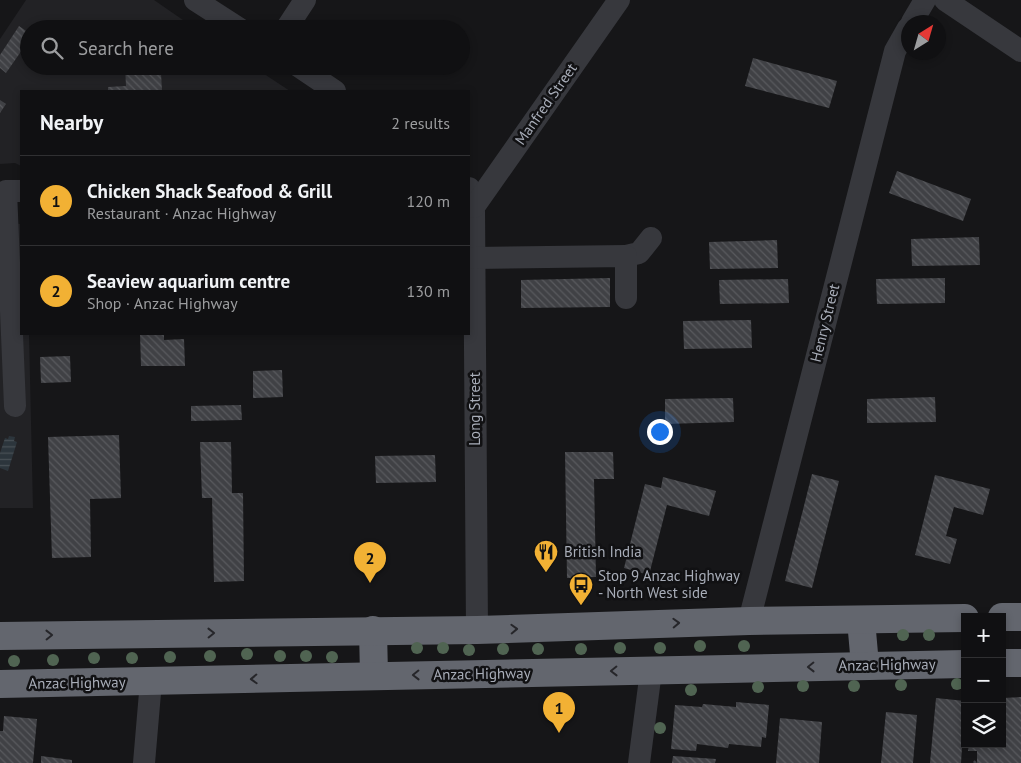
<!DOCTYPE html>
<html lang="en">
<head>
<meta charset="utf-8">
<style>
  :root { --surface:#101012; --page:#19191b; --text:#f1f3f6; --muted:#9c9d9f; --line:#303032; --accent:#f2b134 }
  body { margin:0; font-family:"PT Sans",sans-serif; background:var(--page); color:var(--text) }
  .controls { position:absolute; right:15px; bottom:15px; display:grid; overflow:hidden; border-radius:0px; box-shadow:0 2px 8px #0003 }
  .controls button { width:45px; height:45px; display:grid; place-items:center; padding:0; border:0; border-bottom:1px solid var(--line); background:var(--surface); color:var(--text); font:25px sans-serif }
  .compass { position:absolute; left:901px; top:15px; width:45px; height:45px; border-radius:50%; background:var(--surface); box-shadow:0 2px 8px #0003; rotate:37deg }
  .you { position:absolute; left:659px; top:431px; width:18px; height:18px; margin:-12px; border:4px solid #fff; border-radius:50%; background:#1a73e8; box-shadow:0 0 0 8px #1a73e833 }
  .badge { display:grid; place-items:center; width:32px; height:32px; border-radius:50%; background:var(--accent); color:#111; font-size:16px; font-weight:700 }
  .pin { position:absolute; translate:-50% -41px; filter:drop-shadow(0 1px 2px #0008) }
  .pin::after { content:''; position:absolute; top:26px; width:18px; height:15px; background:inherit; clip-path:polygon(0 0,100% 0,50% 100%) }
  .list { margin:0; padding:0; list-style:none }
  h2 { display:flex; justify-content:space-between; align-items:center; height:65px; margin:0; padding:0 20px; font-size:21px }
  h2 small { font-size:16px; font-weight:400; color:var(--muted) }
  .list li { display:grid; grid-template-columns:32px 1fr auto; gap:15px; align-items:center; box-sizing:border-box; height:90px; padding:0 20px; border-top:1px solid var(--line) }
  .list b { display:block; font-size:19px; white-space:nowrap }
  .list p { margin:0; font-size:16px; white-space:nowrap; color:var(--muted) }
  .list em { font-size:16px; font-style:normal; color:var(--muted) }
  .icon { flex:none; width:28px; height:28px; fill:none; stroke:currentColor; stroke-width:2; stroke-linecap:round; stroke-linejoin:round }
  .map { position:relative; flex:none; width:1021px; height:763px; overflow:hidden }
  .search { position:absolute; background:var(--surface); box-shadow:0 2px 8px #0003; left:20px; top:20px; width:450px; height:55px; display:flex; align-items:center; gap:12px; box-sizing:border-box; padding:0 18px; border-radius:28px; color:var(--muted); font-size:19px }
  .panel { position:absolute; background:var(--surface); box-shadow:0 2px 8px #0003; left:20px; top:90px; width:450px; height:245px; border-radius:0px }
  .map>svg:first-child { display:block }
</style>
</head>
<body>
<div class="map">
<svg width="1021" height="763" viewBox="0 0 1021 763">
  <defs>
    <pattern id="water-rules" width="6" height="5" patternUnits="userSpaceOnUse" patternTransform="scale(1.25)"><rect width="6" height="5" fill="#2c353c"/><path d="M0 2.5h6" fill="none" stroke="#485056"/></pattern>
    <pattern id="building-back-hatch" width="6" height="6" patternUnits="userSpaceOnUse" patternTransform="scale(1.25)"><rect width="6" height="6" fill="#404145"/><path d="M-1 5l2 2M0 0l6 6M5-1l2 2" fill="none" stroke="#595a5e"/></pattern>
  </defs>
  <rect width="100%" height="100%" fill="#161618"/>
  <g fill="#222225">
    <polygon points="26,0 154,0 196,29 29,29 29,66 252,66 290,91 21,91 21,166 15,163 0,164 0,39"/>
    <polygon points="0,221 1,223 21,224 21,334 29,334 33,508 0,508"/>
  </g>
  <polygon fill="url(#water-rules)" points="9,436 15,437 14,441 17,442 8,471 0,468 0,453 5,438 8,439"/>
  <g fill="url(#building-back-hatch)">
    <polygon points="19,26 29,33 29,40 6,73 0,68 0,55"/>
    <polygon points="753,58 837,81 829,108 745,86"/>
    <polygon points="125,66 154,66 155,73 161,73 162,91 108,91 108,87 126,86"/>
    <polygon points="0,100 6,104 0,113"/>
    <polygon points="897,171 971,199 963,221 889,193"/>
    <polygon points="979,237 980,265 912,266 911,239"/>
    <polygon points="777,240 778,268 710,269 709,242"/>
    <polygon points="610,278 610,307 521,308 521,280"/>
    <polygon points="945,278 945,303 877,304 876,279"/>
    <polygon points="788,279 789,303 720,304 719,280"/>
    <polygon points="751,320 752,348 684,349 683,321"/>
    <polygon points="140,334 164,334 164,340 184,339 185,366 141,366"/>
    <polygon points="70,356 71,382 41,383 40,357"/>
    <polygon points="282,370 283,397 253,398 253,371"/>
    <polygon points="935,397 936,422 867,423 867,399"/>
    <polygon points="733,398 734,422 665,424 665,399"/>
    <polygon points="241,405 242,420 191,421 191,406"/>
    <polygon points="119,435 121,498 90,499 91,557 52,558 48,437"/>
    <polygon points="200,442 231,442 232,493 243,493 244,581 214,582 212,498 202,498"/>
    <polygon points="565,452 613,452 614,479 594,479 596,577 567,578"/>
    <polygon points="435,455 436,482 376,483 375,456"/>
    <polygon points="812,474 839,481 812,588 785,581"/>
    <polygon points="935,475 990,489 983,515 954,507 946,536 957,539 950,564 915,555"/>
    <polygon points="663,477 716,491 709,516 667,505 649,575 624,568 645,484 661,488"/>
    <polygon points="1021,697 1021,763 977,763 977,751 968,751 969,744 1002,744 1002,698"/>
    <polygon points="936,698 965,701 961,763 930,763"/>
    <polygon points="736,702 769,705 766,738 762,737 761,747 729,744 728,748 697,744 696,751 671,749 675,705 702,707 703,704 736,707"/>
    <polygon points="886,712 917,715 913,763 881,763"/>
    <polygon points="4,716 37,719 33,763 0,763 0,731 3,731"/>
    <polygon points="780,718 822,722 819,763 776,763"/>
    <polygon points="41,756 72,760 72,763 41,763"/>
    <polygon points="673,756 716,759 715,763 672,763"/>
  </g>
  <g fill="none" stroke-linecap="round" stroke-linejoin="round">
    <polyline stroke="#3d3f44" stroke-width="3" stroke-dasharray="2.5 4" stroke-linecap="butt" points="974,763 977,760"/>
    <g stroke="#37383d" stroke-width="22">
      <polyline points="195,0 240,29"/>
      <polyline points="945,0 1021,51"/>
      <polyline points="912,22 925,0"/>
      <polyline points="286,29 305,0"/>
      <polyline points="298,66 335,91"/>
      <polyline points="469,188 474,207 477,630"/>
      <polyline points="474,207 619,0"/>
      <polyline points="626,256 639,253 651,238"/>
      <polyline points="474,258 626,256 626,298"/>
      <polyline points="15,406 6,191 21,191"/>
      <polyline points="749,621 895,51 908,28"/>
      <polyline points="144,763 151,681"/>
      <polyline points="639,763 651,671"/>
    </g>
    <g stroke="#63666e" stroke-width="28">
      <polyline points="1002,617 1021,617"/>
      <polyline points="861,620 865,665"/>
      <polyline points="373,630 374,675"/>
      <polyline points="0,636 477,630 749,621 965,618"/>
      <polyline points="1002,663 1021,663"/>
      <polyline points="0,684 965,664"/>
    </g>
  </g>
  <g fill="#506452">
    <circle cx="903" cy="635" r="6"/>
    <circle cx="929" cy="635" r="6"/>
    <circle cx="700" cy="646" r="6"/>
    <circle cx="744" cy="646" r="6"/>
    <circle cx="417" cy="648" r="6"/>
    <circle cx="443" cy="648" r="6"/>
    <circle cx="620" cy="648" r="6"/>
    <circle cx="660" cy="648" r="6"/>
    <circle cx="503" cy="649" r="6"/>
    <circle cx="538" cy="649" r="6"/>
    <circle cx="581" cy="649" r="6"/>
    <circle cx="469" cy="650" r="6"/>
    <circle cx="247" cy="654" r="6"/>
    <circle cx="210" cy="656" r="6"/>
    <circle cx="280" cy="656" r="6"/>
    <circle cx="306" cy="656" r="6"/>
    <circle cx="170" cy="657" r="6"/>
    <circle cx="332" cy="657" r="6"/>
    <circle cx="94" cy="658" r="6"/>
    <circle cx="132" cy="658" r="6"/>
    <circle cx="53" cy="660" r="6"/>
    <circle cx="14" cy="661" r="6"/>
    <circle cx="957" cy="684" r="6"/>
    <circle cx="901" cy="685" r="6"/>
    <circle cx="803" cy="686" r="6"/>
    <circle cx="854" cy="686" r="6"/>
    <circle cx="758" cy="687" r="6"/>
    <circle cx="691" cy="690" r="6"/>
    <circle cx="660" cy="728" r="6"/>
  </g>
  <defs><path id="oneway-chevron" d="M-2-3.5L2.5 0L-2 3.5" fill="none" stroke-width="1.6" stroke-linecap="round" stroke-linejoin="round" transform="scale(1.25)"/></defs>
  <g stroke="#26262a">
    <use href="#oneway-chevron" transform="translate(676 623) rotate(-2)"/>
    <use href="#oneway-chevron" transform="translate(514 629) rotate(-2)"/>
    <use href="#oneway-chevron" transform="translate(211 633) rotate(-1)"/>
    <use href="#oneway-chevron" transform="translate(49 635) rotate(-1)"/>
    <use href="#oneway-chevron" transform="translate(811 667) rotate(179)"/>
    <use href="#oneway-chevron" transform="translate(614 671) rotate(179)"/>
    <use href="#oneway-chevron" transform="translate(416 675) rotate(179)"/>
    <use href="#oneway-chevron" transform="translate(254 679) rotate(178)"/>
  </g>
  <defs>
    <symbol id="restaurant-pin" viewBox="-11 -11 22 30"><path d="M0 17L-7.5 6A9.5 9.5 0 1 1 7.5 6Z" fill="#f2b134" stroke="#111113"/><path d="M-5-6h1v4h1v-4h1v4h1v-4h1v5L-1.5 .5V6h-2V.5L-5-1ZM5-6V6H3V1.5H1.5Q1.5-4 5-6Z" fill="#111"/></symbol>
    <symbol id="bus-pin" viewBox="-11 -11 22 30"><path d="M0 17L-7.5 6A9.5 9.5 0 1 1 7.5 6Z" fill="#f2b134" stroke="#111113"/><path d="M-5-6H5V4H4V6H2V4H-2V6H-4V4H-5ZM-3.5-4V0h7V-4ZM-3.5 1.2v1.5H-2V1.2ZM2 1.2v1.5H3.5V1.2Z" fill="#111"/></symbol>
  </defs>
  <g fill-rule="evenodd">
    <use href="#restaurant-pin" x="532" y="538" width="28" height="38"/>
    <use href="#bus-pin" x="567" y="571" width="28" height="38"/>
  </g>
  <g text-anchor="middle" stroke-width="5" stroke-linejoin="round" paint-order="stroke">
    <g font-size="15" fill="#a8adb8" stroke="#111113">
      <text transform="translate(546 104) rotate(-55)" y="5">Manfred Street</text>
      <text transform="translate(825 323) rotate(-76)" y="5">Henry Street</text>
      <text transform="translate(475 409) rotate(-90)" y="5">Long Street</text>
      <text transform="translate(887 665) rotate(-1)" y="5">Anzac Highway</text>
      <text transform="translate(482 674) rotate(-1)" y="5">Anzac Highway</text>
      <text transform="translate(77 683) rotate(-1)" y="5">Anzac Highway</text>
    </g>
    <g font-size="15" fill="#a8adb8" stroke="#111113" text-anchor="start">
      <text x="564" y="557">British India</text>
      <text x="598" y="581">Stop 9 Anzac Highway<tspan x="598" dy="17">- North West side</tspan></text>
    </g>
  </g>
</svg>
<div class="controls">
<button>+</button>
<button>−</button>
<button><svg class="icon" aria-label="layers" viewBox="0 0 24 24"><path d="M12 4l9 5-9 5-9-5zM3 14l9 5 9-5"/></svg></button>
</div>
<svg class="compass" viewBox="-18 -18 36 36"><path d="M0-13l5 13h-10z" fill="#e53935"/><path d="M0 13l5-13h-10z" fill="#9c9d9f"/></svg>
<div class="you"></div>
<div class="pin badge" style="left:559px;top:733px">1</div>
<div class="pin badge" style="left:370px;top:583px">2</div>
<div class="search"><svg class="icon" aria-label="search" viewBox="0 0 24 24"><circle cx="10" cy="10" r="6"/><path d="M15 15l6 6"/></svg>Search here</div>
<section class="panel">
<h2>Nearby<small>2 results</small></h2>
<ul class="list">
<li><span class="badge">1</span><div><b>Chicken Shack Seafood &amp; Grill</b><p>Restaurant · Anzac Highway</p></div><em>120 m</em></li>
<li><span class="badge">2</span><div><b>Seaview aquarium centre</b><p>Shop · Anzac Highway</p></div><em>130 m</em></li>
</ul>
</section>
</div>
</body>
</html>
